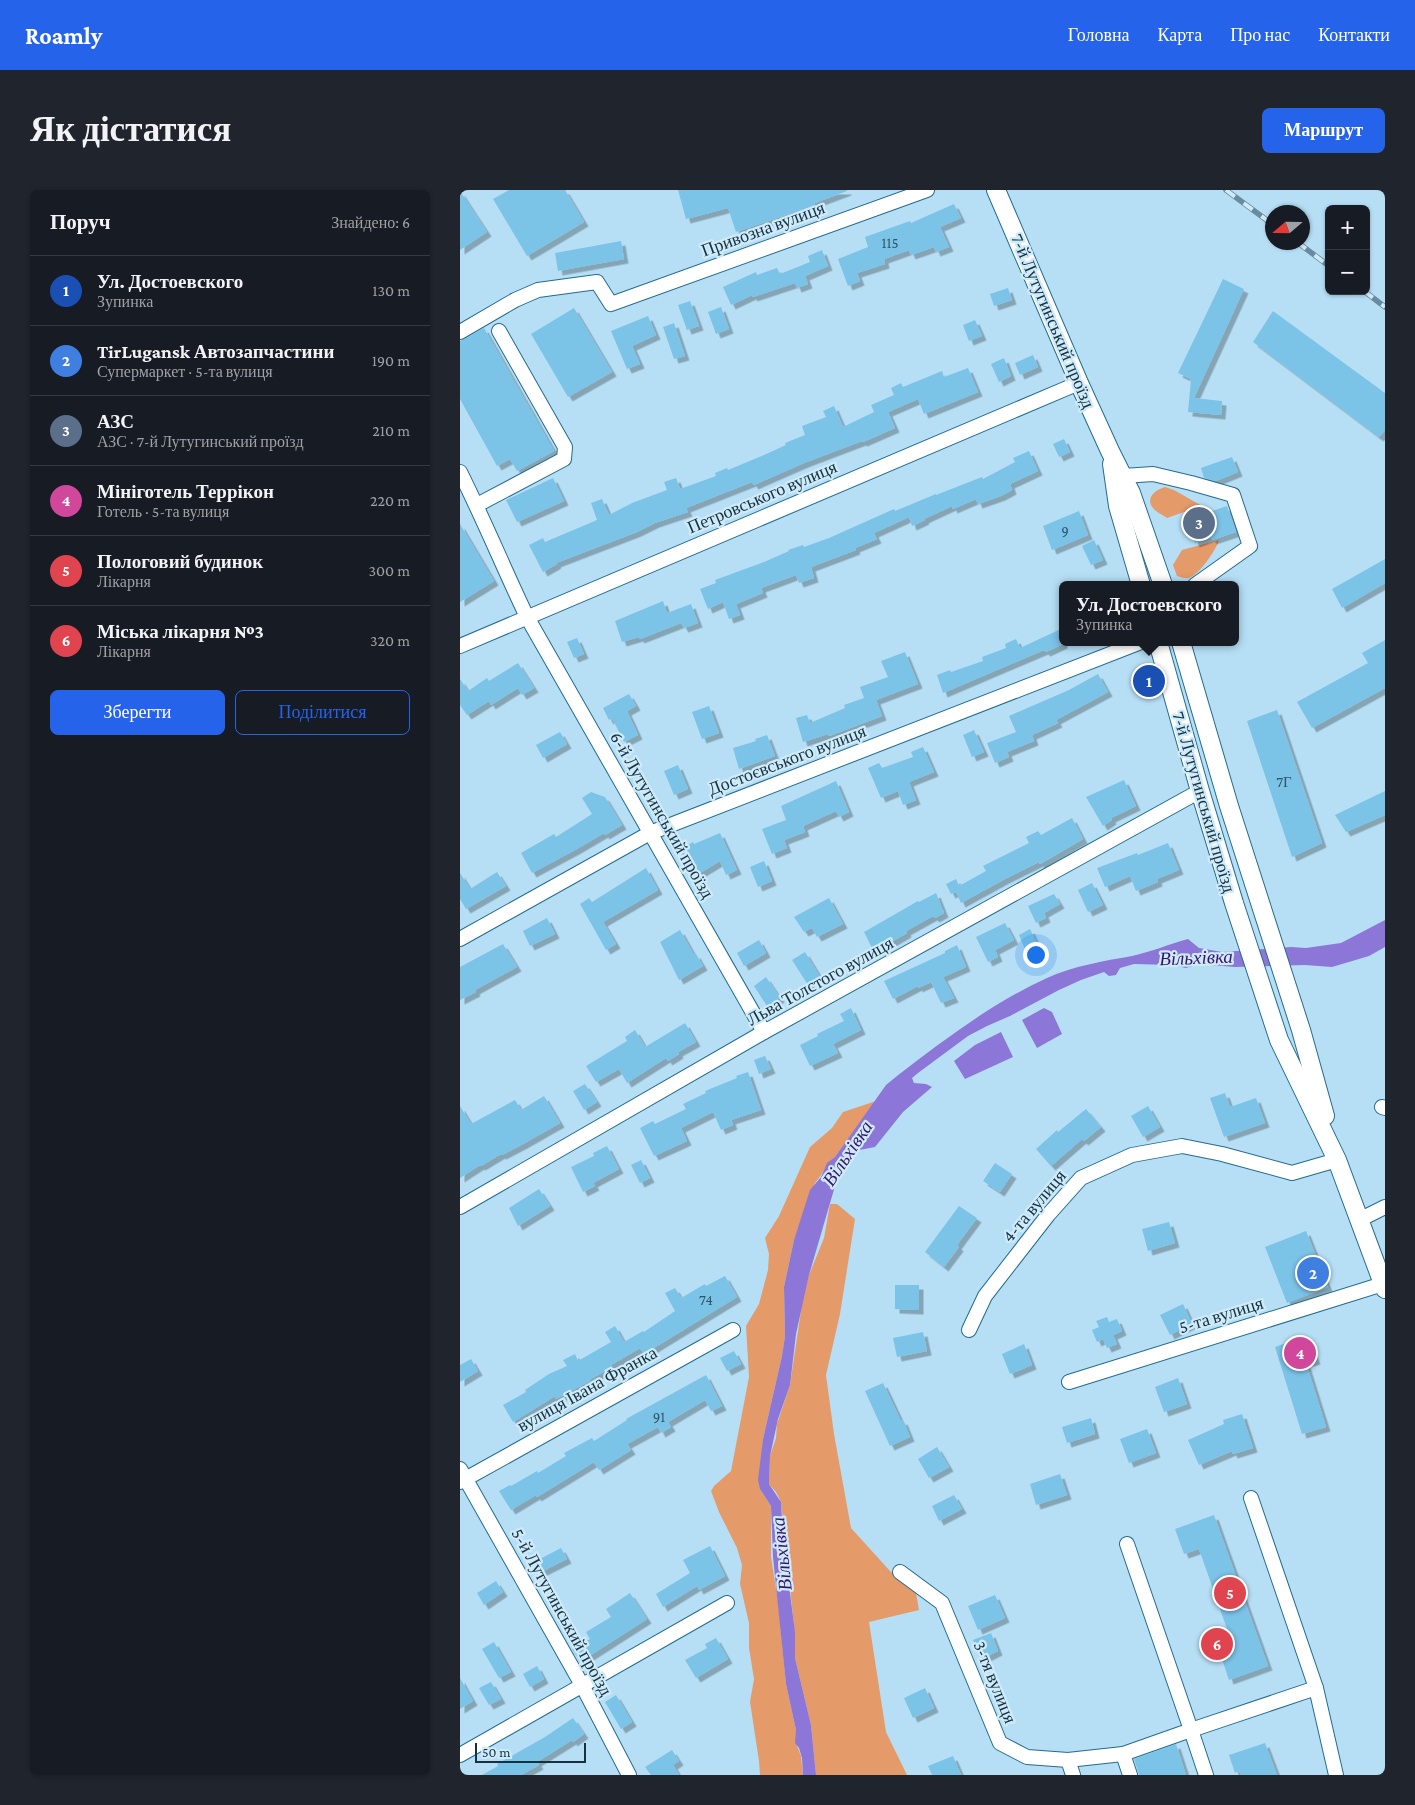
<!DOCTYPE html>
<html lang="uk">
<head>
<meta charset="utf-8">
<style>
  :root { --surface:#171b24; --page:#20242c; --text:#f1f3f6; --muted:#9ea1a6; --line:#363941; --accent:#2563eb }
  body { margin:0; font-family:"Crimson Pro",serif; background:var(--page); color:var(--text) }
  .controls { position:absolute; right:15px; top:15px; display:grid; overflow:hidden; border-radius:8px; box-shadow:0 1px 4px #0004 }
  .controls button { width:45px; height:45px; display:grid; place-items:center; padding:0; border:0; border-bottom:1px solid var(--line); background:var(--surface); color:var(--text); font:25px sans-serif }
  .compass { position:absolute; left:805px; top:15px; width:45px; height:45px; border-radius:50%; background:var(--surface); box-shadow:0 1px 4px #0004; rotate:250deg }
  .scale { position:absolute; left:15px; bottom:12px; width:111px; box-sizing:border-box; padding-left:5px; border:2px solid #143241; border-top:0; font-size:14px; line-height:18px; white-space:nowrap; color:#143241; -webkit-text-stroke:4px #cfeaf9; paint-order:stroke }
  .you { position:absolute; left:575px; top:764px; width:18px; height:18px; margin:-12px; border:4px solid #fff; border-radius:50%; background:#1a73e8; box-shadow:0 0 0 8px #1a73e833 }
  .badge { display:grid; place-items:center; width:32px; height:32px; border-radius:50%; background:var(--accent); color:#fff; font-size:16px; font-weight:700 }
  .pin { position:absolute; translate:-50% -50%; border:2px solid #fff; box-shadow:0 1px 5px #0006 }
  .popup { position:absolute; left:599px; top:391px; width:180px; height:65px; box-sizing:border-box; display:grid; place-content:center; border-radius:8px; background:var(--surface); filter:drop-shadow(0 1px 4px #0005); font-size:16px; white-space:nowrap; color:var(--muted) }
  .popup b { font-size:19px; color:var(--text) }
  .popup::after { content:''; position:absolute; left:50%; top:100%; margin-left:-10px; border:10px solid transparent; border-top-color:var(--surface) }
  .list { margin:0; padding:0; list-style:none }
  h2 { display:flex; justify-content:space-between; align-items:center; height:65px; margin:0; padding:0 20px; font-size:21px }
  h2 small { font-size:16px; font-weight:400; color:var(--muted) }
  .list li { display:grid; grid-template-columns:32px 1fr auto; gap:15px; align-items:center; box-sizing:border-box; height:70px; padding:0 20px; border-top:1px solid var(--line) }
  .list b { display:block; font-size:19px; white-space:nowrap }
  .list p { margin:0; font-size:16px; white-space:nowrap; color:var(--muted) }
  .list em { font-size:16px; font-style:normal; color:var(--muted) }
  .actions { display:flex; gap:10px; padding:15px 20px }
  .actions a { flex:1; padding:11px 0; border:1px solid var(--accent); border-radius:8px; text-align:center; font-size:18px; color:var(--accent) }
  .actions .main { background:var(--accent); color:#fff }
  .map { position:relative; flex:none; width:925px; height:1585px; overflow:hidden; border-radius:8px }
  header { display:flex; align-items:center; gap:30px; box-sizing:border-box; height:70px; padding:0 25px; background:var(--accent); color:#fff }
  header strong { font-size:24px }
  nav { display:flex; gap:28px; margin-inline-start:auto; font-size:18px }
  .intro { display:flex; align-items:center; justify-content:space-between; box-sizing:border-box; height:120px; padding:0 30px }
  h1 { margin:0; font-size:35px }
  .button { padding:12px 22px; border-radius:8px; background:var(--accent); color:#fff; font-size:18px; font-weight:700 }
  main { display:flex; gap:30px; padding:0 30px }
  aside { flex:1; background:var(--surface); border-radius:8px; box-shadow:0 1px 4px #0004 }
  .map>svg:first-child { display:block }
</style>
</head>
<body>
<header>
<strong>Roamly</strong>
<nav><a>Головна</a><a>Карта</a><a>Про нас</a><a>Контакти</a></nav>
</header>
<div class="intro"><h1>Як дістатися</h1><a class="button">Маршрут</a></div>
<main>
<aside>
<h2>Поруч<small>Знайдено: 6</small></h2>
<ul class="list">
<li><span class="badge" style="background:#1a4fb4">1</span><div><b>Ул. Достоевского</b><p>Зупинка</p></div><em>130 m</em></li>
<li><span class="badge" style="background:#3f7fe0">2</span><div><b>TirLugansk Автозапчастини</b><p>Супермаркет · 5-та вулиця</p></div><em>190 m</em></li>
<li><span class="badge" style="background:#5c6f8a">3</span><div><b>АЗС</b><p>АЗС · 7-й Лутугинський проїзд</p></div><em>210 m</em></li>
<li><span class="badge" style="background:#d1479c">4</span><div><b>Мініготель Террікон</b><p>Готель · 5-та вулиця</p></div><em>220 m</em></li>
<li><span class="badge" style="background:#e0444e">5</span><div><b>Пологовий будинок</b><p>Лікарня</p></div><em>300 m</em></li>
<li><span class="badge" style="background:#e0444e">6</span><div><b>Міська лікарня №3</b><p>Лікарня</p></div><em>320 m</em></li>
</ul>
<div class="actions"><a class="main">Зберегти</a><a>Поділитися</a></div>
</aside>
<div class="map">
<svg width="925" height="1585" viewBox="0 0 925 1585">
  <defs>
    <filter id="shadow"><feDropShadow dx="4.5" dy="4.5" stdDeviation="0" flood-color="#0004"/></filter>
  </defs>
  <rect width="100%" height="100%" fill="#b6dff6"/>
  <g fill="#e59a6a">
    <path d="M705 297 714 300 749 320 728 329 724 322 707 328C703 325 696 322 693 318 685 308 695 300 705 297Z"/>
    <path d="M759 350C756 360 740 384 729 388 725 389 721 387 717 386L713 375 722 360Z"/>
    <path d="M416 911 375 967C366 974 363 984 355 993L334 1050 324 1097 325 1146 322 1166 303 1249 300 1299 311 1316V1367L318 1411 326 1494 336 1540V1553L341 1566 343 1585H300L299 1571 290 1512 294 1489 289 1458V1433L280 1394 282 1375 277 1358 259 1322 251 1301 254 1296 271 1281 289 1187 286 1136 299 1114 308 1080 309 1064 305 1048 319 1026 350 957 372 938 383 922Z"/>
    <polygon points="370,1014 377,1014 395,1029 380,1124 366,1185 374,1244 391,1338 430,1381 456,1403 459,1420 409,1432 426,1542 447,1585 356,1585 351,1535 335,1468 335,1445 321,1312 316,1302 309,1294 310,1266 316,1248 317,1234 330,1195 342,1114 349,1085 364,1048"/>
  </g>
  <g fill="#8c76d7">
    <path d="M925 730V757L909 766 872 777 845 775 775 777 738 774 726 778 712 775 674 774 660 778 656 785 649 786 644 782 621 790 599 800 550 826 527 836 508 846 458 883 452 888 454 893 466 894 472 897 443 922 415 957 394 961 390 972 375 996 349 1085 336 1144 330 1195 318 1229 310 1266 309 1294 321 1312 323 1349 335 1442V1468L351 1535 356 1585H343L342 1568 339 1558 335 1553 336 1540 326 1494 313 1367 311 1316 300 1299 298 1290 303 1249 322 1166 325 1146 324 1097 334 1050 350 1000 361 987 367 973 375 967 426 895 437 886C484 850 532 813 587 788 613 776 644 771 672 766 691 762 709 754 728 749L739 758 762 762 831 757 846 758 881 753Z"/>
    <polygon points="584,818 592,822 602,844 577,858 562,830"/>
    <polygon points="541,842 553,867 505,889 494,871 515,855"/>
  </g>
  <g fill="#7cc3e8" filter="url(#shadow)">
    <polygon points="49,0 105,0 124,32 67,66 33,9"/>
    <polygon points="218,0 387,0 387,1 355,13 355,15 276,42 268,18 226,29"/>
    <polygon points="0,1 27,42 0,60"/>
    <polygon points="494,14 501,28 480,37 489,57 476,62 474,57 451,65 449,60 424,69 425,74 397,83 400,91 388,96 378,69 408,57 405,47 450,31 451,33"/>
    <polygon points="161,51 164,69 98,81 95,63"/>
    <polygon points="362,60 368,76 345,86 348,94 337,98 335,93 293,107 292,105 271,115 263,97 296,82 297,85 317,78 320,84 350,72 348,66"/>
    <polygon points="763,89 784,99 734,208 762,211 761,225 728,222 731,189 718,183"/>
    <polygon points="548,98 552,110 534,116 530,104"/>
    <polygon points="230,111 239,136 227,140 218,115"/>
    <polygon points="261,117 269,139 256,144 248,122"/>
    <polygon points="114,118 152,182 108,207 71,144"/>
    <polygon points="813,121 925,203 925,240 919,247 793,152"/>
    <polygon points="188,126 196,145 172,156 180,174 167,179 151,141"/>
    <polygon points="515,130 522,146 509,151 503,135"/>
    <polygon points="214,133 225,166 214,169 203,137"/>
    <polygon points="24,138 94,261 57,281 50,269 37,276 0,209 0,151"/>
    <polygon points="573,165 578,177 560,185 555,173"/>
    <polygon points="544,168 551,186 539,192 531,174"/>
    <polygon points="508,178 518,202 464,224 458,209 428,222 435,238 403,252 402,251 344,273 294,295 292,292 226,318 228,322 195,333 177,342 96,373 97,374 83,382 69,355 83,348 85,352 137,330 131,313 142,309 149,325 172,313 207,300 204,292 216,288 220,299 256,286 255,283 267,278 268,280 304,265 326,255 325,253 345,245 342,236 366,227 363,221 374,216 383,237 414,222 411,215 434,205 431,198 441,193 443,197 482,181 484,187"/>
    <polygon points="604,249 610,262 599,267 593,254"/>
    <polygon points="569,261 578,281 550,294 552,300 541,306 518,314 516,309 493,319 492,316 464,329 465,330 452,336 449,327 414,343 417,349 395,358 396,360 351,377 354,388 339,393 336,385 301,398 303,403 276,414 280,425 269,429 263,412 248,419 240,399 256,393 255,390 304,372 329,361 328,360 343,355 344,357 369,348 434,319 435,321 476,304 476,305 522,287 523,289 555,272 553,268"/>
    <polygon points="772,267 778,282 756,291 744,288 741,278"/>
    <polygon points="93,288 104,311 57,332 46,310"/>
    <polygon points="767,316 776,342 752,350 751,347 735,353 727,333 744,327 743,324"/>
    <polygon points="619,321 628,345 592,360 583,336"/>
    <polygon points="0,334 34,391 0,412"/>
    <polygon points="634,350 643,370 631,375 622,356"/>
    <polygon points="925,369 925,393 882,418 872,399"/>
    <polygon points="203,411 207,423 231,414 238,433 224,438 221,433 180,449 179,447 162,452 155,431"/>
    <polygon points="603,438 603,454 586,462 584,460 483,503 477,485 490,480 491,482 523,471 522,467 546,458 545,454 556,449 560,458"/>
    <polygon points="117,448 124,464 114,468 107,452"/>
    <polygon points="925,450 925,498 852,538 837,512 908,473 902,463"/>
    <polygon points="445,462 458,494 416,510 422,526 369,546 368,544 343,552 336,528 347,525 350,533 385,518 384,515 404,508 400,497 428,487 421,471"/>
    <polygon points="58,473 74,498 62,505 58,498 31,515 29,511 7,525 0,515 0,489 8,501 27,488 29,491"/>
    <polygon points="638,484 648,502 596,530 598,533 572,545 574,551 547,562 549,567 535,573 527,553 556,542 549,526 609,500"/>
    <polygon points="169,504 176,516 167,521 178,545 164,552 152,528 149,530 143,518"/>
    <polygon points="249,516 259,543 242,549 232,522"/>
    <polygon points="817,520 862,653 832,667 787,531"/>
    <polygon points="514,540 524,562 512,567 503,545"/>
    <polygon points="100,542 107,554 83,568 76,555"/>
    <polygon points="307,545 315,566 279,579 273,558 296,551 295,549"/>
    <polygon points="463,557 474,582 449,592 456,610 443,615 438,601 421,608 408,578 419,573 422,578 453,567 451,562"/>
    <polygon points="218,575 228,599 214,605 204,581"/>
    <polygon points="664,590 676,616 651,628 652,630 643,636 626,607"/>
    <polygon points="376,591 389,622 379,627 376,621 343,636 345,642 324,650 327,658 312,664 302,639 326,630 321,616"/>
    <polygon points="925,601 925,625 886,642 875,625"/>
    <polygon points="131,602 145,607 162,635 145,645 144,643 115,660 72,683 61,663 94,644 96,647 132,624 122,608"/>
    <polygon points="612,628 623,649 580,674 579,672 543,690 501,713 496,702 491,704 486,694 496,689 499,696 526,681 523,676 569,653 566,647 578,641 581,645"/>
    <polygon points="260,643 277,680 266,685 260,671 235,686 220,660 233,652 234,654"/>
    <polygon points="708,653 719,680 697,689 698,692 676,701 670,686 645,697 637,678 677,663 678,665"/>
    <polygon points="304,671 312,691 298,697 290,677"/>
    <polygon points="186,678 198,700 143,732 156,754 146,760 120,714 129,708 132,712"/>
    <polygon points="37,682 46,696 6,719 0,709 0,683 10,699"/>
    <polygon points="632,693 643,715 628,722 618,700"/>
    <polygon points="476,703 484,723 475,728 473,726 446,741 447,743 414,762 404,742 458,711 459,712"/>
    <polygon points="594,704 600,714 584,723 586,728 576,733 568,716"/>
    <polygon points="369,708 383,734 357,747 352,738 344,742 334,727"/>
    <polygon points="87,728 95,744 70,756 63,741"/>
    <polygon points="545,733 554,750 535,760 538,767 528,772 516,747"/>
    <polygon points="570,739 579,758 567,764 559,745"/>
    <polygon points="220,740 234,765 236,764 243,776 219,790 200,752"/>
    <polygon points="299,750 306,763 284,776 277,763"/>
    <polygon points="43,754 57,777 15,800 16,802 0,810 0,777"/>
    <polygon points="497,755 506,777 483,787 494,808 481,813 471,792 458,798 458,796 433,809 424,791 485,763 485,761"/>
    <polygon points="345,762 360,787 348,795 332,770"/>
    <polygon points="306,787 320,808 307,816 294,796"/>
    <polygon points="391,818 401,840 373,854 378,863 350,876 340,855 358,846 357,844 384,831 380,824"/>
    <polygon points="225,833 236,852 218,862 219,864 208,871 206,868 167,893 159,879 136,892 126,876 167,851 165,847 175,840 185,857"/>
    <polygon points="305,866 311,879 299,884 294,870"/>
    <polygon points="288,882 301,920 271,930 273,935 261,940 253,922 221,938 227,951 194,966 180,938 193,931 195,934 226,919 223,914 246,903 245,901 277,888 276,886"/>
    <polygon points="125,894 137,912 124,920 113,901"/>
    <polygon points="765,903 770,917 796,908 805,933 764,947 750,908"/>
    <polygon points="84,906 100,933 63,954 42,965 41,964 21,976 20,975 0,988 0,916 11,934 55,910 61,920"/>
    <polygon points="688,916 700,937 683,947 671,926"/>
    <polygon points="626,919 641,937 624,951 622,949 591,976 576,959 597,940 598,942"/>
    <polygon points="147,956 159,979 133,993 135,996 123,1002 111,977 134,966 133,963"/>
    <polygon points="181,970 190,988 180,993 171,975"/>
    <polygon points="535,973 552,984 540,1002 523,991"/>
    <polygon points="79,999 90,1016 58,1036 49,1018"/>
    <polygon points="499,1016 517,1028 497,1055 499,1057 484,1077 465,1062"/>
    <polygon points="709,1032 715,1053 688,1061 682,1039"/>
    <polygon points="846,1041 868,1097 827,1113 805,1057"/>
    <polygon points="265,1086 277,1107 184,1164 180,1158 151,1175 152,1177 129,1190 130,1191 96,1209 95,1206 53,1232 43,1215 66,1202 65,1200 89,1184 107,1176 103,1170 115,1164 118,1171 151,1152 145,1142 155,1136 164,1152 183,1141 184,1142 215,1121 205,1103 215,1098 221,1108 245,1094 246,1096"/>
    <polygon points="435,1095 459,1095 459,1120 435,1119"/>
    <polygon points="723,1114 732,1134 710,1145 700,1125"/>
    <polygon points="647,1127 649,1132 657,1129 662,1141 653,1145 657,1154 647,1158 643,1149 637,1152 632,1140 639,1137 636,1131"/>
    <polygon points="463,1142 467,1161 437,1167 433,1148"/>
    <polygon points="847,1146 856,1170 846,1173 866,1237 842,1244 815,1157"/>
    <polygon points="564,1154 572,1175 550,1184 542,1164"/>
    <polygon points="274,1161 281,1174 267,1181 260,1168"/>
    <polygon points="11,1169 18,1181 0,1192 0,1175"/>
    <polygon points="246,1185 262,1216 251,1221 245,1210 208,1232 211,1237 201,1243 198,1237 167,1254 171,1260 139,1280 134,1272 77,1307 76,1305 51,1320 39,1301 50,1295 51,1296 77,1281 78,1283 106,1266 104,1263 132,1248 134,1251 167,1230 166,1229"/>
    <polygon points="718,1188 727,1214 704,1222 695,1197"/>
    <polygon points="423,1193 441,1231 443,1230 450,1247 430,1256 405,1201"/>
    <polygon points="782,1224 793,1258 773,1264 772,1261 739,1275 728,1250 764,1234 763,1230"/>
    <polygon points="631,1228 635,1244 607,1253 602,1237"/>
    <polygon points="687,1239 696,1263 669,1273 660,1249"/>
    <polygon points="477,1257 489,1277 469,1288 458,1269"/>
    <polygon points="600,1284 607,1305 576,1315 570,1294"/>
    <polygon points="494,1305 502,1319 479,1331 472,1316"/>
    <polygon points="754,1325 808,1476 769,1490 760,1463 774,1459 739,1359 724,1364 715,1339"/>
    <polygon points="250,1356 265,1386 239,1400 237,1396 203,1417 196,1404 230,1383 223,1370"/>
    <polygon points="101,1358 107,1369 79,1383 74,1372"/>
    <polygon points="36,1391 43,1402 24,1415 17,1403"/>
    <polygon points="170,1403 187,1429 120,1472 112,1459 130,1449 126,1442 151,1427 146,1419"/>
    <polygon points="535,1405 545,1428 518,1440 508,1416"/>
    <polygon points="531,1443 538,1461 522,1469 513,1450"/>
    <polygon points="256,1448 268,1469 236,1488 225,1470 247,1458 245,1454"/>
    <polygon points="34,1452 51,1482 39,1488 22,1459"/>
    <polygon points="77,1476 84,1489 70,1497 63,1484"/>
    <polygon points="0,1488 13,1511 0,1519"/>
    <polygon points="31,1492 41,1509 29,1515 19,1498"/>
    <polygon points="465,1498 474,1518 453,1528 444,1508"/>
    <polygon points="156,1505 172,1532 161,1539 145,1512"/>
    <polygon points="113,1528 124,1544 113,1552 112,1550 77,1572 79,1575 61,1585 22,1585 38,1576 37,1574 85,1547"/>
    <polygon points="805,1553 817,1585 781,1585 779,1581 775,1583 769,1565"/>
    <polygon points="716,1554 726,1585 679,1585 674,1569"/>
    <polygon points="212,1560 219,1571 213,1575 219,1585 191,1585 185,1577"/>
    <polygon points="493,1566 501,1585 472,1585 468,1576"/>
  </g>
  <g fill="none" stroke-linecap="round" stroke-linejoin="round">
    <defs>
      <g id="minor">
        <polyline points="0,142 55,110 78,100 137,92 151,114 467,0"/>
        <path d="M0 282C24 330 44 379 67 427L304 842"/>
        <polyline points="663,286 693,284 731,293 773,305 790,356 735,395"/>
        <polyline points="17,315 104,269 105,257 39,141"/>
        <polyline points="0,456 619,193"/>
        <polyline points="0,749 190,643 681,452"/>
        <polyline points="922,917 925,918"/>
        <polyline points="0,1017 304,842 740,601"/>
        <polyline points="899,1030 925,1017"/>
        <polyline points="509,1140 525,1106 588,1025 621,988 672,965 722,956 762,964 832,983 877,970"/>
        <polyline points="609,1192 923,1094"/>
        <polyline points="0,1279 122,1495 169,1585"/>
        <polyline points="0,1292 273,1140"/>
        <polyline points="791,1308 856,1498"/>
        <polyline points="667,1354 731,1540 856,1498 876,1585"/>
        <polyline points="440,1382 482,1413 540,1553 567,1567 608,1570 613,1585"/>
        <polyline points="663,1564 670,1585"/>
        <polyline points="0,1565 267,1413"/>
        <polyline points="608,1570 663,1564 731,1540 746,1585"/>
      </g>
      <g id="major">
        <polyline points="536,0 619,193 650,261 671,303 703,395"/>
        <polyline points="652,274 658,316 681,395"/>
        <polyline points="698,452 740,601 774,713 819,850 877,970 925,1099"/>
        <polyline points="721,452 769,616 841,840 865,926"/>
      </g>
    </defs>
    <use href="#minor" stroke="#226c8e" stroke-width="16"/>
    <use href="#major" stroke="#226c8e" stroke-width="20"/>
    <use href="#minor" stroke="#fff" stroke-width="14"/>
    <use href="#major" stroke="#fff" stroke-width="18"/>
    <defs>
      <g id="rail">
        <polyline points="766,0 812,34"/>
        <polyline points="837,52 869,76"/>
        <polyline points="904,101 925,117"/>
      </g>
    </defs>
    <use href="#rail" stroke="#688b9f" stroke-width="5.5"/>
    <use href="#rail" stroke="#cfeaf9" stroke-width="4" stroke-dasharray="11" stroke-linecap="butt"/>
  </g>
  <g text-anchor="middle" stroke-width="4.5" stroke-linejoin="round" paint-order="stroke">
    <g font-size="15" fill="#2e566b">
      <text x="430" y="58">115</text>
      <text x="605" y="346">9</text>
      <text x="824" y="597">7Г</text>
      <text x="246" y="1115">74</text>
      <text x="199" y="1232">91</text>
    </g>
    <g font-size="18" fill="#143241" stroke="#cfeaf9">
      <text transform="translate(303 39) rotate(-20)" y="6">Привозна вулиця</text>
      <text transform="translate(593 131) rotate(67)" y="6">7-й Лутугинський проїзд</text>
      <text transform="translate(302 307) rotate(-23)" y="6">Петровського вулиця</text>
      <text transform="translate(327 570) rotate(-21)" y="6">Достоєвського вулиця</text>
      <text transform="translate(744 612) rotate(74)" y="6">7-й Лутугинський проїзд</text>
      <text transform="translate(202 625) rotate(60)" y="6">6-й Лутугинський проїзд</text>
      <text transform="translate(360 791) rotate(-29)" y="6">Льва Толстого вулиця</text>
      <text transform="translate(574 1016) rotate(-50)" y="6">4-та вулиця</text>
      <text transform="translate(761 1125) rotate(-17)" y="6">5-та вулиця</text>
      <text transform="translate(127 1199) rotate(-29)" y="6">вулиця Івана Франка</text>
      <text transform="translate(102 1422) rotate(61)" y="6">5-й Лутугинський проїзд</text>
      <text transform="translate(535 1492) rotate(68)" y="6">3-тя вулиця</text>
    </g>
    <g font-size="19" font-style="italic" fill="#34146c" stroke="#cfeaf9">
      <text transform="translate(736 767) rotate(-2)" y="7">Вільхівка</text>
      <text transform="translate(387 963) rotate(-56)" y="7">Вільхівка</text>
      <text transform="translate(321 1364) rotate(-96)" y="7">Вільхівка</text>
    </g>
  </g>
</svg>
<div class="controls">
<button>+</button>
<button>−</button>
</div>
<svg class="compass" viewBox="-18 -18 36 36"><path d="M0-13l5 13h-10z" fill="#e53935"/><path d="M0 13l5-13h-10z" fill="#9ea1a6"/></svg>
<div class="scale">50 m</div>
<div class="you"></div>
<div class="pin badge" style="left:689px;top:491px;background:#1a4fb4">1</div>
<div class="popup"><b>Ул. Достоевского</b>Зупинка</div>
<div class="pin badge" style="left:853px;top:1083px;background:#3f7fe0">2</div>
<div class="pin badge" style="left:739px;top:333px;background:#5c6f8a">3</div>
<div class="pin badge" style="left:840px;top:1163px;background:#d1479c">4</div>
<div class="pin badge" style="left:770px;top:1403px;background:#e0444e">5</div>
<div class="pin badge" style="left:757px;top:1454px;background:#e0444e">6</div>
</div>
</main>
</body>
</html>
